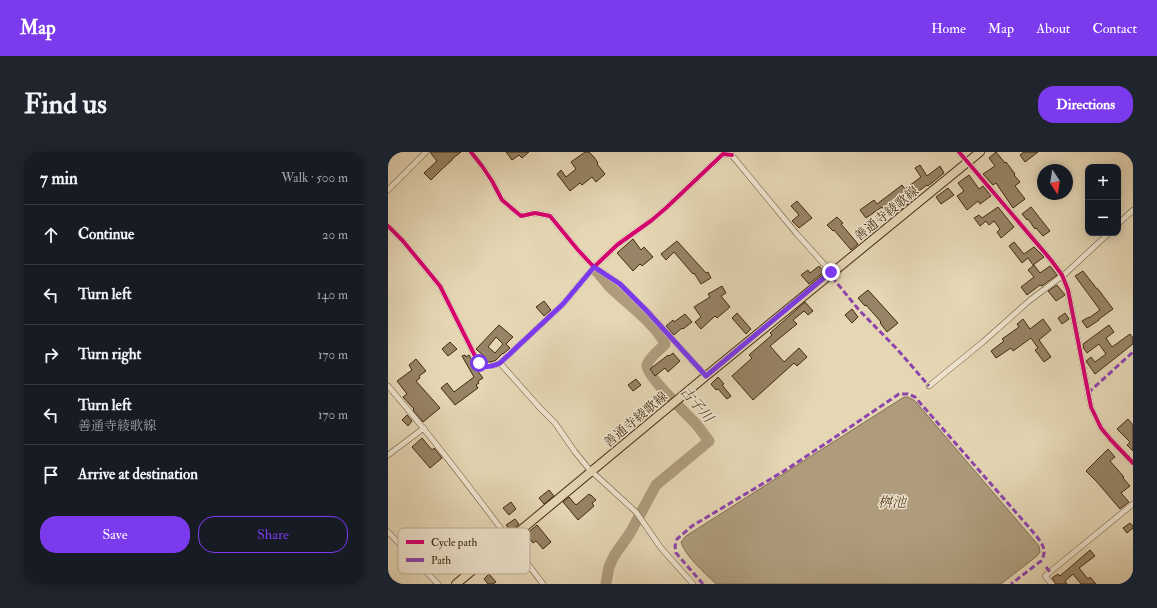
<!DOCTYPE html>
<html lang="en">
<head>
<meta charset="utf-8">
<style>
  :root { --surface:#171b24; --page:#20242c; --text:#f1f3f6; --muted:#9ea1a6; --line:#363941; --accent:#7c3aed }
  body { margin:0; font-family:"IM FELL Double Pica","Noto Serif JP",serif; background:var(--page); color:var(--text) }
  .controls { position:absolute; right:12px; top:12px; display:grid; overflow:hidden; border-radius:8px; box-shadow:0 2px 10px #0003 }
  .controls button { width:36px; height:36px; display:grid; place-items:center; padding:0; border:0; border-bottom:1px solid var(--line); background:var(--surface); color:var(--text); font:20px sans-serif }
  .compass { position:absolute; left:649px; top:12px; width:36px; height:36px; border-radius:50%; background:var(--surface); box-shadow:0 2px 10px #0003; rotate:168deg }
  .stop { position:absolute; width:12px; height:12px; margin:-9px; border:3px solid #7c3aed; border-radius:50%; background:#fff }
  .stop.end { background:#7c3aed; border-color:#fff; box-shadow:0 1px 4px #0008 }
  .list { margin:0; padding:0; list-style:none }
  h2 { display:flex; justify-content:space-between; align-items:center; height:52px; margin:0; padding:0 16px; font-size:17px }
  h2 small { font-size:13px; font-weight:400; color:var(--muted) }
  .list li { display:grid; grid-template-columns:26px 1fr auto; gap:12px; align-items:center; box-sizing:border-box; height:60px; padding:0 16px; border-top:1px solid var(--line) }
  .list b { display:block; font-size:15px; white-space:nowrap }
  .list p { margin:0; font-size:13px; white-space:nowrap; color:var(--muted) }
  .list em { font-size:13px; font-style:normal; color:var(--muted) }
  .actions { display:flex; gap:8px; padding:12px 16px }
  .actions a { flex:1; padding:9px 0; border:1px solid var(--accent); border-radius:16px; text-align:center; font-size:14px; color:var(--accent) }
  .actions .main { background:var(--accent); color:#fff }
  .icon { flex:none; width:22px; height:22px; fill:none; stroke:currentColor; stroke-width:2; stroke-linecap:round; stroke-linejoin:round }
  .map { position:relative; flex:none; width:745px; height:432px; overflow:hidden; border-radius:16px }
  header { display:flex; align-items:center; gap:24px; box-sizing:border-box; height:56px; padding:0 20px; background:var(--accent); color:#fff }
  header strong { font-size:19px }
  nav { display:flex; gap:22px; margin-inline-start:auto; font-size:14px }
  .intro { display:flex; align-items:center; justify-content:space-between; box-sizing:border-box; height:96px; padding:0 24px }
  h1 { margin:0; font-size:28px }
  .button { padding:10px 18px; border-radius:16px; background:var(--accent); color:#fff; font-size:14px; font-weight:700 }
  main { display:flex; gap:24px; padding:0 24px }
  aside { flex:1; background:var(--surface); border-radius:16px; box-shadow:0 2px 10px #0003 }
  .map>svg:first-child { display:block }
</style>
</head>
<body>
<header>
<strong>Map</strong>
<nav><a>Home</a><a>Map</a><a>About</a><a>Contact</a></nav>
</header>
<div class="intro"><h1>Find us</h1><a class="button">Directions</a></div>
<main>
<aside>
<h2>7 min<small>Walk · 500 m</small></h2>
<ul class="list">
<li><svg class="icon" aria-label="ahead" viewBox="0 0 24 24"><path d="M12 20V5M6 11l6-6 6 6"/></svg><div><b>Continue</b></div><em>20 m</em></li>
<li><svg class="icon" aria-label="left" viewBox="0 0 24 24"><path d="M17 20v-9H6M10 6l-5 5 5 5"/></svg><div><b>Turn left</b></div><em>140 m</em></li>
<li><svg class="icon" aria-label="right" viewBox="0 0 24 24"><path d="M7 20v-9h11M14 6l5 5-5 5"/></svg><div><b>Turn right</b></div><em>170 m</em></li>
<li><svg class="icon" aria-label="left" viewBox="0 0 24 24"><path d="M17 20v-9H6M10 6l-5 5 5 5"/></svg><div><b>Turn left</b><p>善通寺綾歌線</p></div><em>170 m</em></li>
<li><svg class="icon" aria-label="arrive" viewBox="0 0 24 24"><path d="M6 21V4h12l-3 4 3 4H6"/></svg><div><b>Arrive at destination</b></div></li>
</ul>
<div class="actions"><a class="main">Save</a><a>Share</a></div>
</aside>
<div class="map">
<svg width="745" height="432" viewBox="0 0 745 432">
  <rect width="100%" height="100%" fill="#e5d6b4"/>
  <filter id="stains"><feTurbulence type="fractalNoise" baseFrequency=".005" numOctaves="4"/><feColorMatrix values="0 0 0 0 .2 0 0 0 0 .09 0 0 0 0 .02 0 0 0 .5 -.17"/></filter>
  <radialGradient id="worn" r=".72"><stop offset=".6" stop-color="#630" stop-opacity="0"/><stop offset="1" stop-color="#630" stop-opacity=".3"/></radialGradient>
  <path fill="#ae9c7c" stroke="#836e51" d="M516 245H520L527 249 651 394 652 400 649 404 613 432H328C317 421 297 404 293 390L298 384Z"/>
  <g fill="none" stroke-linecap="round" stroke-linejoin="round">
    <path stroke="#ae9c7c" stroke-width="11" d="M207 118C213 123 216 129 221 134 237 150 268 172 277 192 272 198 261 205 259 213 257 223 300 263 308 272 313 278 317 284 321 289L268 333 242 381 226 404 221 415 218 432"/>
  </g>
  <g fill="#978365" stroke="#432a10" fill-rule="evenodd">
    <polygon points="42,0 73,0 64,7 64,8 53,18 43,28 36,21 49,9"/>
    <polygon points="118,0 141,0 134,6 131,3 124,8"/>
    <polygon points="197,0 201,0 206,5 210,11 209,12 217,22 208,30 204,25 194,33 192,31 182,39 169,22 173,18 178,25 188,17 183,10"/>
    <polygon points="608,0 617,11 618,10 627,22 626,23 632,30 627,34 637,47 625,56 608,31 605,33 595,22 607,14 601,6"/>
    <polygon points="636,0 650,0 637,10 632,3"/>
    <polygon points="532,13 539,24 552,14 556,21 540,34 539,33 523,45 525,48 502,66 494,55 478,66 472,58 486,48 489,52 514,33 517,37 533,25 527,16"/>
    <polygon points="581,23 591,37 595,34 603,44 592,52 590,49 579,58 569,44 576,39 570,31"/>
    <polygon points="560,36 566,43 553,52 548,45"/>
    <polygon points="409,49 424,66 411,76 404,69 411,63 403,54"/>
    <polygon points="610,55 626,75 613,86 609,80 612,77 606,69 601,73 598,69 592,74 586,66 591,63 594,66"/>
    <polygon points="643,55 662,79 655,84 648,76 647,77 640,67 639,68 634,62"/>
    <polygon points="449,65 455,71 453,72 470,92 463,98 446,78 445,79 439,73"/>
    <polygon points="245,87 253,98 256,95 265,105 254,114 252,112 245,119 229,101"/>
    <polygon points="289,89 318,121 320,120 323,126 313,132 306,121 305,122 286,100 278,108 273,102"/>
    <polygon points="626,90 636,102 646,95 656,105 645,113 640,106 634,111 621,94"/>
    <polygon points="646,113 652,121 662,114 669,123 654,134 652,133 639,143 633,135 646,125 640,118"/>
    <polygon points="431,114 436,120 421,132 413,123 420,118 422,121"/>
    <polygon points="695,119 709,137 710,137 725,157 711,167 711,168 699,176 694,169 701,165 701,166 712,158 687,124"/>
    <polygon points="669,133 677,143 668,149 660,139"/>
    <polygon points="334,134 338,141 333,144 342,155 329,166 327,164 313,177 307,170 313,165 306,155 322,145 320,142"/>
    <polygon points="480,138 510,171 499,180 492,171 493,170 478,153 477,154 470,146"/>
    <polygon points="156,149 163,158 156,164 148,155"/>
    <polygon points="417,150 425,159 420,163 416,159 405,168 409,172 382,194 396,210 411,196 419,205 409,214 406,211 365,248 344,224 364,206 361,203 384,183 382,181"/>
    <polygon points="464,157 470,165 464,171 457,163"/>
    <polygon points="349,161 363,177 358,182 344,166"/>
    <polygon points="677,161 681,167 674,172 670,166"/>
    <polygon points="297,162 304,170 295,177 294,176 286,183 278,174 285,168 286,170"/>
    <polygon points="635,167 642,177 655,167 663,178 651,188 663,205 656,210 647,198 650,196 643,186 625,199 623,196 608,206 603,199 616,189 614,187 631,175 629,172"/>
    <path d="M111 173 125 185 118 192 122 196 115 202V201L108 208 103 210H99L96 207 98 206 88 197ZM108 185 115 192 107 201 100 195Z"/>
    <polygon points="721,173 726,180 718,186 724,195 742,182 745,186 745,192 707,222 698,209 703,205 707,210 718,202 711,192 699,201 696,197 695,192"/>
    <polygon points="62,190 69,197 60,204 54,197"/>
    <polygon points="285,201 292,209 280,220 277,216 267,224 262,217 280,203 281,204"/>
    <polygon points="77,203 78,205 81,203 86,212 85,213 95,226 90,229 91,231 88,233 90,236 67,253 53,236 59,231 66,240 86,225 74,204"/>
    <polygon points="28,207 38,219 31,224 32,226 28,229 52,256 35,270 25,258 26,257 15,245 19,242 9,229 24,218 21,213"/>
    <polygon points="330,225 336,232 334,233 343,244 339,247 330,237 328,238 323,232"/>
    <polygon points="248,227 253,233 245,239 240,233"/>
    <polygon points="19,263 24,269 20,274 14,268"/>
    <polygon points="740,267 745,273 745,299 739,293 742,290 729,277"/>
    <polygon points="34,286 44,298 46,296 54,306 42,316 24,295"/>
    <polygon points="720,297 727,305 722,309 736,325 735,326 742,334 733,341 741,350 732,357 709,330 698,319"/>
    <polygon points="161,338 166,344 156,352 151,346"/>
    <polygon points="201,342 202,343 203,343 208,348 204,351 206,354 190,368 175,350 181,345 188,353"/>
    <polygon points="123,350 128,357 121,363 115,356"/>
    <polygon points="127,367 131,372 123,379 118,373"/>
    <polygon points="742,371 745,374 745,376 739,381 735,376"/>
    <polygon points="149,373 163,390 155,397 148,389 145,391 138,382"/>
    <polygon points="702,398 707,404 691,416 700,427 702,425 708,432 693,432 685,422 677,429 679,432 668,432 664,426 670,422 672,424"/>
    <polygon points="101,422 108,430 105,432 100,432 96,427"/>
  </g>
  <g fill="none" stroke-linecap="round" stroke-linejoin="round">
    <defs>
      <g id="minor">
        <polyline points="83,0 94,14 104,29 114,48 133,64 147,61 162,64 190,98 204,113 232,132 258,158 318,224"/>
        <polyline points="571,0 663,108 674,123 680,138 703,255 713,276 723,288 745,311"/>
        <polyline points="342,1 408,81 443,120 444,123"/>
        <polyline points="0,38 38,0"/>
        <polyline points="730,72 745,58"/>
        <polyline points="0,74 15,89 52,134 89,208 94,214 104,214 112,211 175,152 206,115 229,93 264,68 278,56 335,2 344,3"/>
        <polyline points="112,211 152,256 167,271 187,300 201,317 248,360 273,396 305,432"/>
        <path d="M0 234C55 298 104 365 155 432"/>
        <polyline points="541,234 595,190 641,149 678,121 721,81"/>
        <polyline points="0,303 36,276"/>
        <polyline points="0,380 50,432"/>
        <polyline points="664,432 657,424 745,352"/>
      </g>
      <polyline id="primary" points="68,432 318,224 592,0"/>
    </defs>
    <use href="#minor" stroke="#6c5539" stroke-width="6"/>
    <use href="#primary" stroke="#432a10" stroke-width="10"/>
    <use href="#minor" stroke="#eee4ce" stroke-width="5"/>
    <use href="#primary" stroke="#e5d6b4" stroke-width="8"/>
    <g stroke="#8e44ad" stroke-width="3" stroke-dasharray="6 3" stroke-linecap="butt">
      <polyline points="444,125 471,158 509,197 541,234"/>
      <polyline points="700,241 745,200"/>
      <polyline points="658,415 662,420"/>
      <path d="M315 432 288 401 287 394 289 387 304 374 396 319 437 292 511 242H520L527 245 645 380C652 389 661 397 653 409L623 432"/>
    </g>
    <defs>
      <g id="cycleway">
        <polyline points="83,0 94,14 104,29 114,48 133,64 147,61 162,64 190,98 204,113 232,132 258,158 318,224"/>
        <polyline points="571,0 663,108 674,123 680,138 703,255 713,276 723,288 745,311"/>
        <polyline points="0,74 15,89 52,134 89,208 94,214 104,214 112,211 175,152 206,115 229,93 264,68 278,56 335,2 344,3"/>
      </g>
    </defs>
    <use href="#cycleway" stroke="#eee4ce" stroke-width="6"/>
    <use href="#cycleway" stroke="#d6006c" stroke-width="4"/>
  </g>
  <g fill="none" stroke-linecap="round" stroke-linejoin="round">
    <path stroke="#7c3aed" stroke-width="5" d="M91 211C97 217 105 214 112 211L175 152 206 115 232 132 258 158 318 224 443 120"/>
  </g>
  <g text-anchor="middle" stroke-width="3" stroke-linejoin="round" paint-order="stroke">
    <g font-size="13" fill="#432a10" stroke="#eee4ce">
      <text transform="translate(498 61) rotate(-39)" y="5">善通寺綾歌線</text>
      <text transform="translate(247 267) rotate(-40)" y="5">善通寺綾歌線</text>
    </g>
    <g font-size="14" font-style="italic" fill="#5e462b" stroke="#eee4ce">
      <text transform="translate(309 252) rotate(49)" y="5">古子川</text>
      <text x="504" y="355">桝池</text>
    </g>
  </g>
  <rect x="10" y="376" width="132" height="46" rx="6" fill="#eee4ce" stroke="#bbac95" stroke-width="1"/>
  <rect x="18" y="388" width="18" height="4" fill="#d6006c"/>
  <rect x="18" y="406" width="18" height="4" fill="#8e44ad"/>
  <g font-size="11" fill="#432a10">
    <text x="43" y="394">Cycle path</text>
    <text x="43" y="412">Path</text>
  </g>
  <rect width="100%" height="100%" filter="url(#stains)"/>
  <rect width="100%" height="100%" fill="url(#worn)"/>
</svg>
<div class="controls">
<button>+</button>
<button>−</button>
</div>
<svg class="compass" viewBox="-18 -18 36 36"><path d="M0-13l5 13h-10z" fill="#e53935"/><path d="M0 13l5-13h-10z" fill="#9ea1a6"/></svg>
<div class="stop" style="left:91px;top:211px"></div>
<div class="stop end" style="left:443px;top:120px"></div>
</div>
</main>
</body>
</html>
